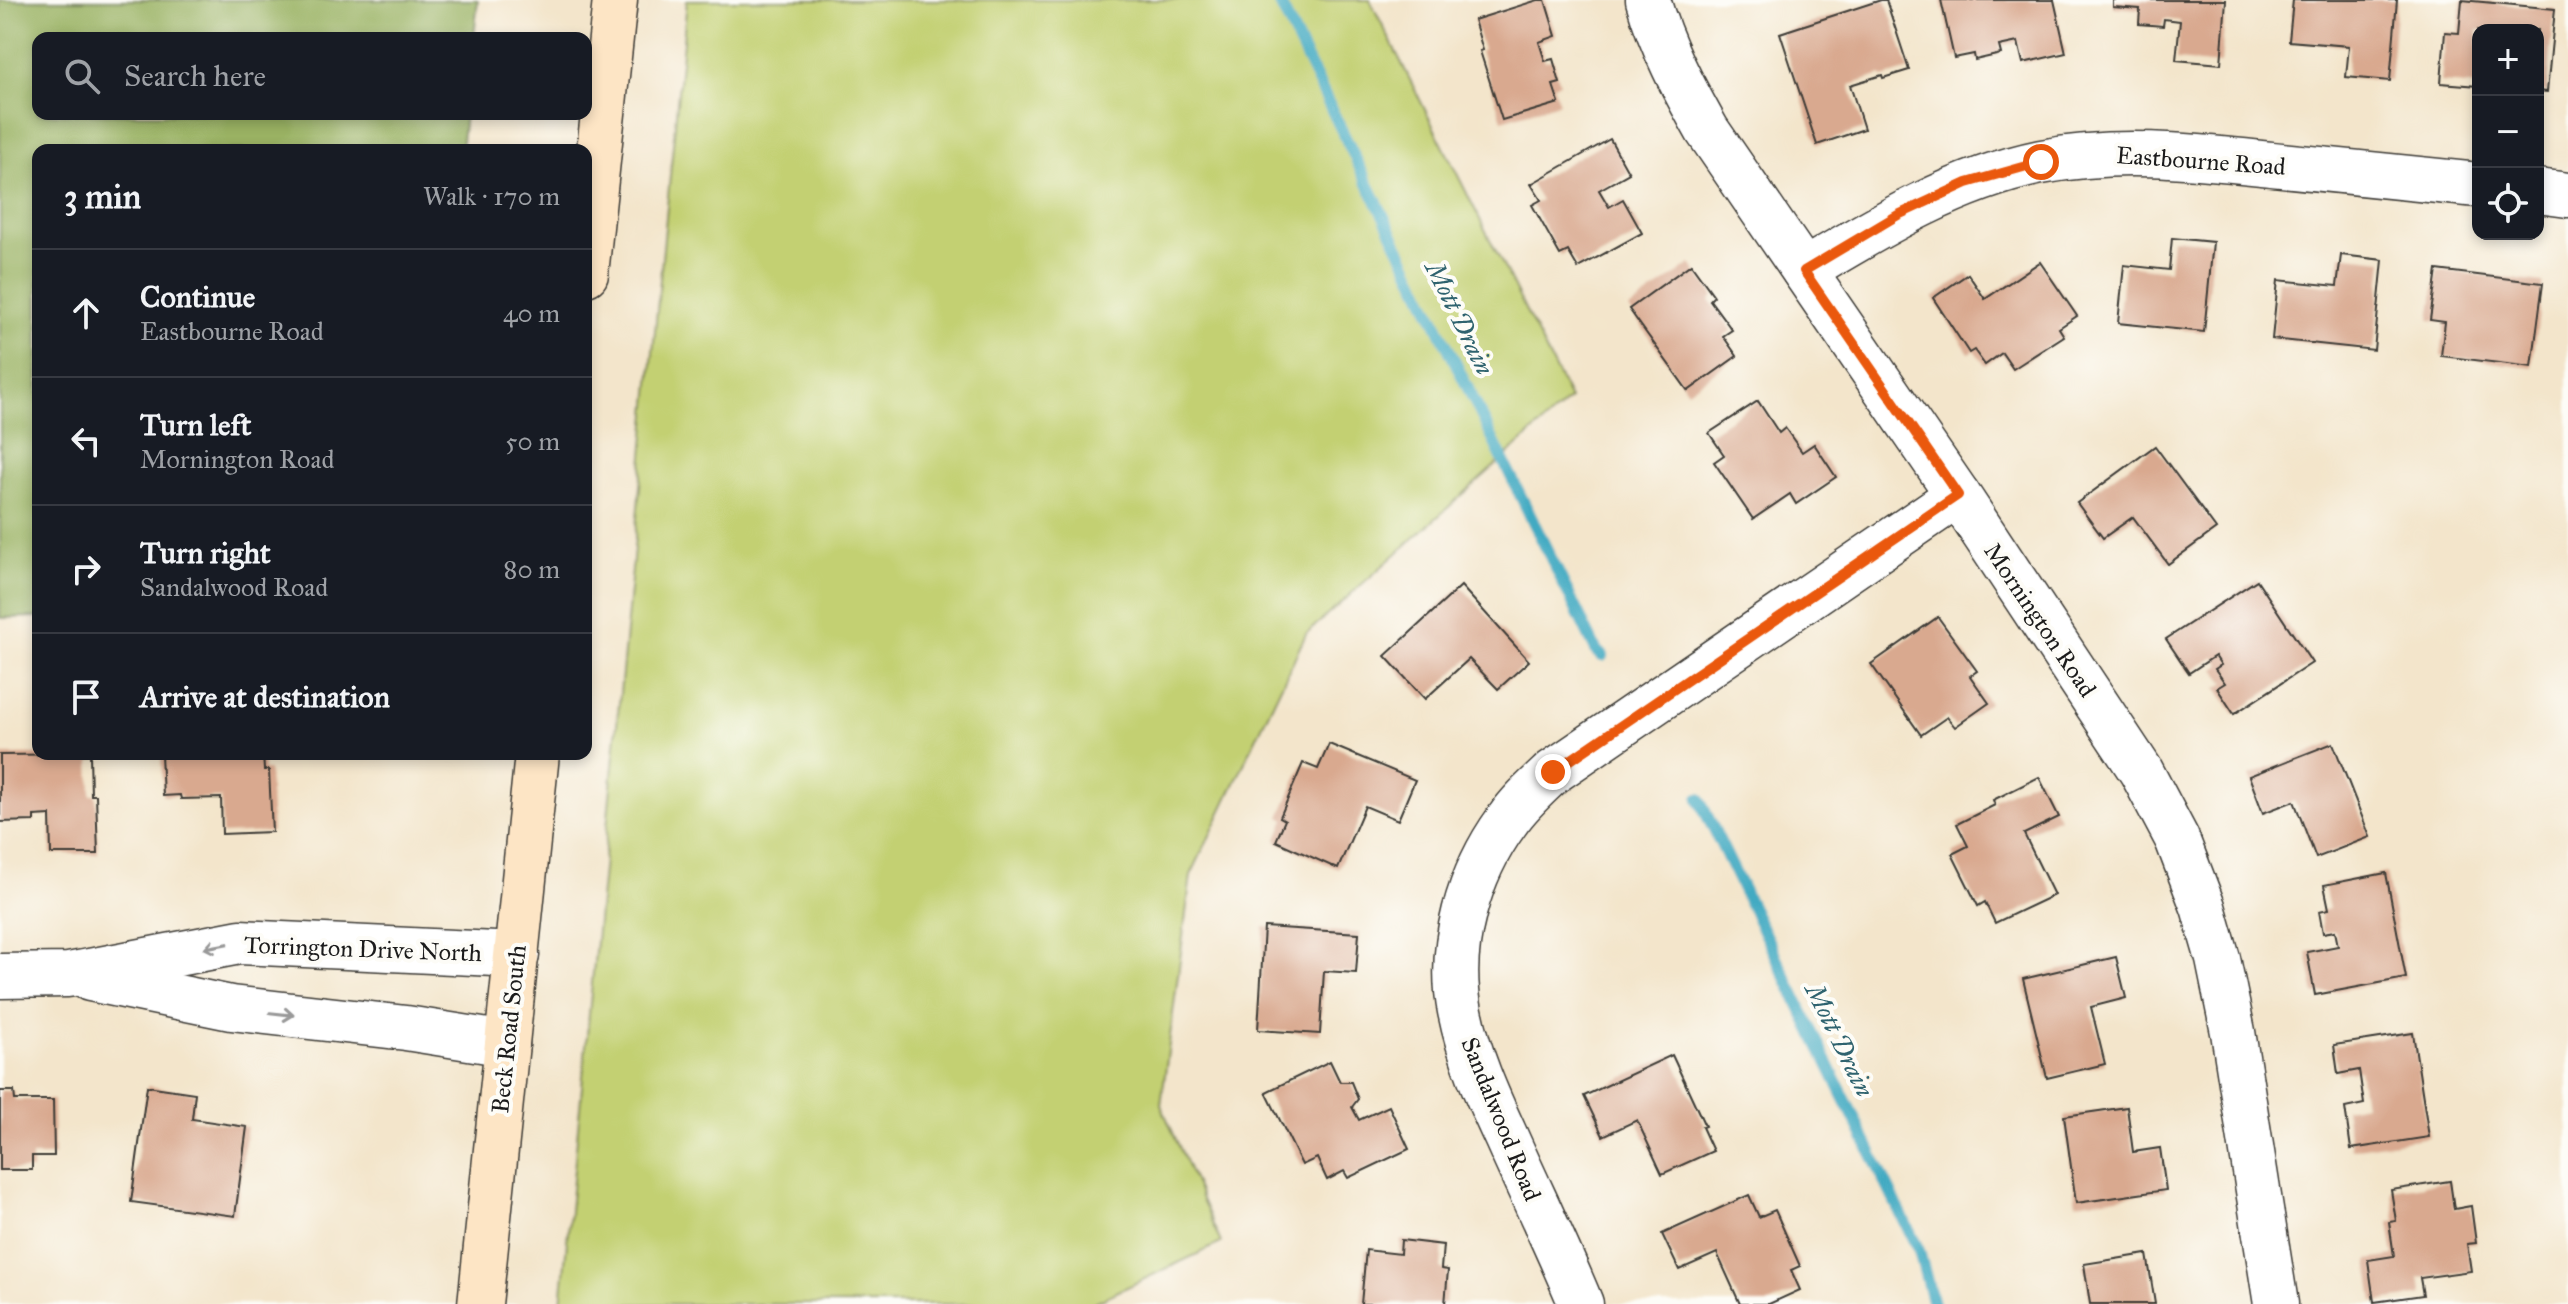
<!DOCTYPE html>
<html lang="en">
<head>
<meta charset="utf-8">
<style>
  :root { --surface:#171b24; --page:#20242c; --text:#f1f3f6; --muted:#9ea1a6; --line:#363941 }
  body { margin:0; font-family:"IM FELL Great Primer",serif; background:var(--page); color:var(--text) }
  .controls { position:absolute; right:24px; top:24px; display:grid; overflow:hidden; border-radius:16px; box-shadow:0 4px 12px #0003 }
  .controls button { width:72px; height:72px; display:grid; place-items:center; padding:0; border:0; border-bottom:2px solid var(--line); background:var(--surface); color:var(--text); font:40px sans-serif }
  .stop { position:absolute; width:24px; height:24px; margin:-18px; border:6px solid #ea580c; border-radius:50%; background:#fff }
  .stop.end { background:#ea580c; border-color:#fff; box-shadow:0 2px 8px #0008 }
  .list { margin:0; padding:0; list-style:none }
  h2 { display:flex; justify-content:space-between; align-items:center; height:104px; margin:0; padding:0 32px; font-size:34px }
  h2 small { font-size:26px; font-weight:400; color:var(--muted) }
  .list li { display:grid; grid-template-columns:52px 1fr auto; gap:24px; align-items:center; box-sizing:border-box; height:128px; padding:0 32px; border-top:2px solid var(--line) }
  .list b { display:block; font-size:30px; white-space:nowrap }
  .list p { margin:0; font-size:26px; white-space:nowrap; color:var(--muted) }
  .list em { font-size:26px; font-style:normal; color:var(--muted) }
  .icon { flex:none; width:44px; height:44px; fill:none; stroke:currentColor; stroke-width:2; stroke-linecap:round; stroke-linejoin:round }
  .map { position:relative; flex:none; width:2568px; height:1304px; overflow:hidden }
  .search { position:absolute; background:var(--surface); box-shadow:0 4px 12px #0003; left:32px; top:32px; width:560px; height:88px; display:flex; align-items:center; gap:20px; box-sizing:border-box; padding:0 28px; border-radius:16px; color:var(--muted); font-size:30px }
  .panel { position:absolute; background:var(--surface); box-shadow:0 4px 12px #0003; left:32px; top:144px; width:560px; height:616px; border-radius:16px }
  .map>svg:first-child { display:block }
</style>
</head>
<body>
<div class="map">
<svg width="2568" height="1304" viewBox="0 0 2568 1304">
  <rect width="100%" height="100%" fill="#fdfcf7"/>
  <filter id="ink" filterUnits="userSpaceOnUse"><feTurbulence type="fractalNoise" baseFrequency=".0125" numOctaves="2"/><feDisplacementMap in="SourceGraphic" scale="16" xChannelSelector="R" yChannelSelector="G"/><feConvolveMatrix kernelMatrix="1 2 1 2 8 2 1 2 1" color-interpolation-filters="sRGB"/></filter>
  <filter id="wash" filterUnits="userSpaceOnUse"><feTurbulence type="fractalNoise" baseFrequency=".006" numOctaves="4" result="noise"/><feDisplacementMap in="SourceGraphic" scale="32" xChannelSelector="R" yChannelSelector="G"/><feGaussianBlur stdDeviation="1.8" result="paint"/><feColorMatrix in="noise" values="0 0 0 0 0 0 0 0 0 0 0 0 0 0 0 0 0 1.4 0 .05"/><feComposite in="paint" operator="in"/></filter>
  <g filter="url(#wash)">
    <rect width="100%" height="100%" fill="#f3e5cb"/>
    <polygon fill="#c3d072" stroke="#707647" stroke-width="2" points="687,0 1370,0 1570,399 1306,634 1191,875 1161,1105 1221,1243 1091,1304 561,1304"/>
    <polygon fill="#9ab264" stroke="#5b6740" stroke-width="2" points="0,0 478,0 474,38 38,38 38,114 465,114 461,150 38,150 38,617 0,618"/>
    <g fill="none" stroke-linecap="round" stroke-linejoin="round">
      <g stroke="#42aac2" stroke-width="12">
        <polyline points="1278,0 1596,650 1602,656"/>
        <polyline points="1699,799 1919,1251 1933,1304"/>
      </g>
    </g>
    <g id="blocks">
      <g fill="#d9a98f">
        <polygon points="1538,0 1545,0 1556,36 1539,42 1545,61 1553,59 1560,83 1553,85 1559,103 1502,120 1480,51 1483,50 1474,20"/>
        <polygon points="1881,0 1886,0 1909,70 1883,78 1882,75 1850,85 1864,129 1817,145 1780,33"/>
        <polygon points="1941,0 2054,0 2066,53 2023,63 2018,42 1999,46 2001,54 1975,60 1974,54 1954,58"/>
        <polygon points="2113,0 2226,0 2221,64 2176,60 2180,21 2164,19 2163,26 2139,24 2140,9 2113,7"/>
        <polygon points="2293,0 2397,0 2390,81 2346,77 2349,46 2289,41"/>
        <polygon points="2462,0 2555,9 2547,92 2538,91 2538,30 2478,30 2478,86 2441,83 2445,32 2459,33"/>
        <polygon points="1610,139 1629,173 1599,190 1609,207 1623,199 1642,233 1578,268 1568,251 1560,255 1532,205 1541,200 1531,184"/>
        <polygon points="2172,238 2213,242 2204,332 2118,323 2124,265 2169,270"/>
        <polygon points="2341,255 2383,260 2374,350 2272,339 2278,280 2337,286"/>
        <polygon points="2040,262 2077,316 2059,328 2064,336 2013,369 2002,353 1985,365 1974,350 1969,353 1933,298 1968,274 1985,299"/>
        <polygon points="1691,264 1714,296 1710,300 1732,330 1723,336 1737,356 1688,391 1629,309"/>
        <polygon points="2437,270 2543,283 2532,367 2441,356 2445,322 2430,320"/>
        <polygon points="1758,401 1779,433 1785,428 1802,452 1814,444 1836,477 1796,504 1790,494 1753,519 1714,462 1724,455 1709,433"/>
        <polygon points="2155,446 2216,529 2168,564 2133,517 2103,538 2077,503"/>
        <polygon points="2257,580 2312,663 2234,714 2217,688 2225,683 2215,669 2221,665 2215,656 2189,673 2166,639"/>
        <polygon points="1461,586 1529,661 1498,689 1469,659 1425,699 1385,656"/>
        <polygon points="1938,617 1977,671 1970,676 1989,703 1955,727 1947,717 1921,735 1871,664"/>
        <polygon points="2333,743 2370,837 2316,858 2294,801 2263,813 2249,776"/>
        <polygon points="1329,744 1415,780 1398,820 1365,806 1338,869 1276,841 1285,820 1280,817 1303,763 1318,769"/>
        <polygon points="90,754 91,795 96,795 98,854 51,854 50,815 34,816 34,821 0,822 0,755"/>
        <polygon points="161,754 263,754 264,770 269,770 272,832 222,834 221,798 181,799 180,795 163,796"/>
        <polygon points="2039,777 2059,817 2024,834 2054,895 1995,923 1985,902 1978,906 1952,854 1968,846 1957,824 1995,805 1993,800"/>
        <polygon points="2386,873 2406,978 2315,995 2307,952 2338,946 2335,931 2323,933 2319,911 2329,909 2324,885"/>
        <polygon points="1264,927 1359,933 1356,973 1324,971 1320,1034 1258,1030"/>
        <polygon points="2116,957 2126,998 2091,1007 2105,1064 2047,1078 2023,979"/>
        <polygon points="2413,1033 2429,1137 2351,1149 2345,1108 2364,1104 2359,1070 2338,1074 2334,1045"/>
        <polygon points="1672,1055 1705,1126 1702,1127 1713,1151 1662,1174 1637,1120 1603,1136 1584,1096"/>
        <polygon points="1330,1061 1340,1082 1351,1082 1358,1099 1352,1107 1359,1120 1389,1106 1409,1149 1348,1178 1344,1171 1327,1180 1317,1158 1302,1165 1266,1092"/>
        <polygon points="147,1086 195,1093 192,1119 247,1127 235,1216 131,1202"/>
        <polygon points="0,1091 14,1091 15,1100 53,1100 54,1156 32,1156 32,1170 0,1170"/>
        <polygon points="2127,1107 2133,1152 2160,1148 2166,1190 2076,1203 2064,1116"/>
        <polygon points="2450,1181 2454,1209 2471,1206 2476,1243 2467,1244 2471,1271 2420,1278 2423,1295 2374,1302 2368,1260 2394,1256 2389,1222 2396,1221 2391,1190"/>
        <polygon points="1749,1195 1759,1217 1775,1210 1800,1266 1791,1270 1800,1290 1769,1304 1740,1304 1717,1253 1679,1270 1662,1234"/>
        <polygon points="1401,1240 1443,1245 1441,1269 1448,1270 1445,1304 1361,1304 1366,1250 1400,1254"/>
        <polygon points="2147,1254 2155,1304 2090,1304 2084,1264"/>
      </g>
    </g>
  </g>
  <g filter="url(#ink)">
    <use href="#blocks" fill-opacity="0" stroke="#3c3a36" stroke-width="2"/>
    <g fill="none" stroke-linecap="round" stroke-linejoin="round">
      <defs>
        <g id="minor">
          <path d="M1648 0C1661 46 1684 89 1707 130L1958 495 2141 771 2177 839 2203 907 2218 959 2233 1032 2276 1304"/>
          <polyline points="2538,191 2568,195"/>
          <path d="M1804 271C1879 226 1954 180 2041 162 2118 147 2195 156 2272 164 2340 171 2409 178 2478 185"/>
          <polyline points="0,976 68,975 240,942 517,955"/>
          <polyline points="90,979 231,1008 406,1028 507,1044"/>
          <path d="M1581 1304C1558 1248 1531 1193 1506 1137 1487 1096 1469 1056 1460 1011 1447 947 1469 873 1507 821 1520 802 1537 787 1553 772L1958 495"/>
        </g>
        <g id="secondary">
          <polyline points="586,274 615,0"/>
          <polyline points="480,1304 537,754"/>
        </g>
      </defs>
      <use href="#minor" stroke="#3c3a36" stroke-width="47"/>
      <use href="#secondary" stroke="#3c3a36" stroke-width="47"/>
      <use href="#minor" stroke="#fff" stroke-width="44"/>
      <use href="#secondary" stroke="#fde5c5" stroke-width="44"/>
    </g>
    <defs><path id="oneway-shaft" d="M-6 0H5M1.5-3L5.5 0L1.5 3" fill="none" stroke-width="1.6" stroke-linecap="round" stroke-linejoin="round" transform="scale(2)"/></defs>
    <g stroke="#999">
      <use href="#oneway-shaft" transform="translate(216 946) rotate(169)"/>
      <use href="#oneway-shaft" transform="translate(282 1014) rotate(6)"/>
    </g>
  </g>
  <g fill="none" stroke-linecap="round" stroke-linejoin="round" filter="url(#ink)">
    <polyline stroke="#ea580c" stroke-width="10" points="1553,772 1958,495 1804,271 1898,215 1967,183 2041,162"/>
  </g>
  <g text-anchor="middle" stroke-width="8" stroke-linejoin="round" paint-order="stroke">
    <g font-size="24" fill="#1c1c1c" stroke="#fdfcf7">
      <text transform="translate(2201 161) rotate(4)" y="8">Eastbourne Road</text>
      <text transform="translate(2040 620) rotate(56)" y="8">Mornington Road</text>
      <text transform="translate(363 949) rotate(2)" y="8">Torrington Drive North</text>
      <text transform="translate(509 1029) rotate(-84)" y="8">Beck Road South</text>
      <text transform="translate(1501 1119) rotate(68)" y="8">Sandalwood Road</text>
    </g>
    <g font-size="26" font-style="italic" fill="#2f636f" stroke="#fdfcf7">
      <text transform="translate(1460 318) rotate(64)" y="9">Mott Drain</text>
      <text transform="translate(1840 1040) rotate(64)" y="9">Mott Drain</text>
    </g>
  </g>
</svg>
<div class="controls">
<button>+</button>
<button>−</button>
<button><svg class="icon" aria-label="locate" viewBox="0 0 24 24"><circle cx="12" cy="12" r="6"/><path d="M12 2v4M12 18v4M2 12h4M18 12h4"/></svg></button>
</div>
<div class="stop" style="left:2041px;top:162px"></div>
<div class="stop end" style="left:1553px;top:772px"></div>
<div class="search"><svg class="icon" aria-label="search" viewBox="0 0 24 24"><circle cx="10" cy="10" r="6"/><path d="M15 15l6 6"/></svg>Search here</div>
<section class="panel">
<h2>3 min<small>Walk · 170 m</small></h2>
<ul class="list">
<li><svg class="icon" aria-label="ahead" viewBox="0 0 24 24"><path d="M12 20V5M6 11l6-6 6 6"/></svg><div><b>Continue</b><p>Eastbourne Road</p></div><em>40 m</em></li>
<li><svg class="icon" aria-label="left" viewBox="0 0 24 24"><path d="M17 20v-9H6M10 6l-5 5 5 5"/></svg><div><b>Turn left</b><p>Mornington Road</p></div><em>50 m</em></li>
<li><svg class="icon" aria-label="right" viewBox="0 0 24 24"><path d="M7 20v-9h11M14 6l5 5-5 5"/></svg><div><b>Turn right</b><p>Sandalwood Road</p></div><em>80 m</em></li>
<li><svg class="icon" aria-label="arrive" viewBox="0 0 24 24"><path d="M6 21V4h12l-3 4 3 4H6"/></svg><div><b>Arrive at destination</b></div></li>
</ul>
</section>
</div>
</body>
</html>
